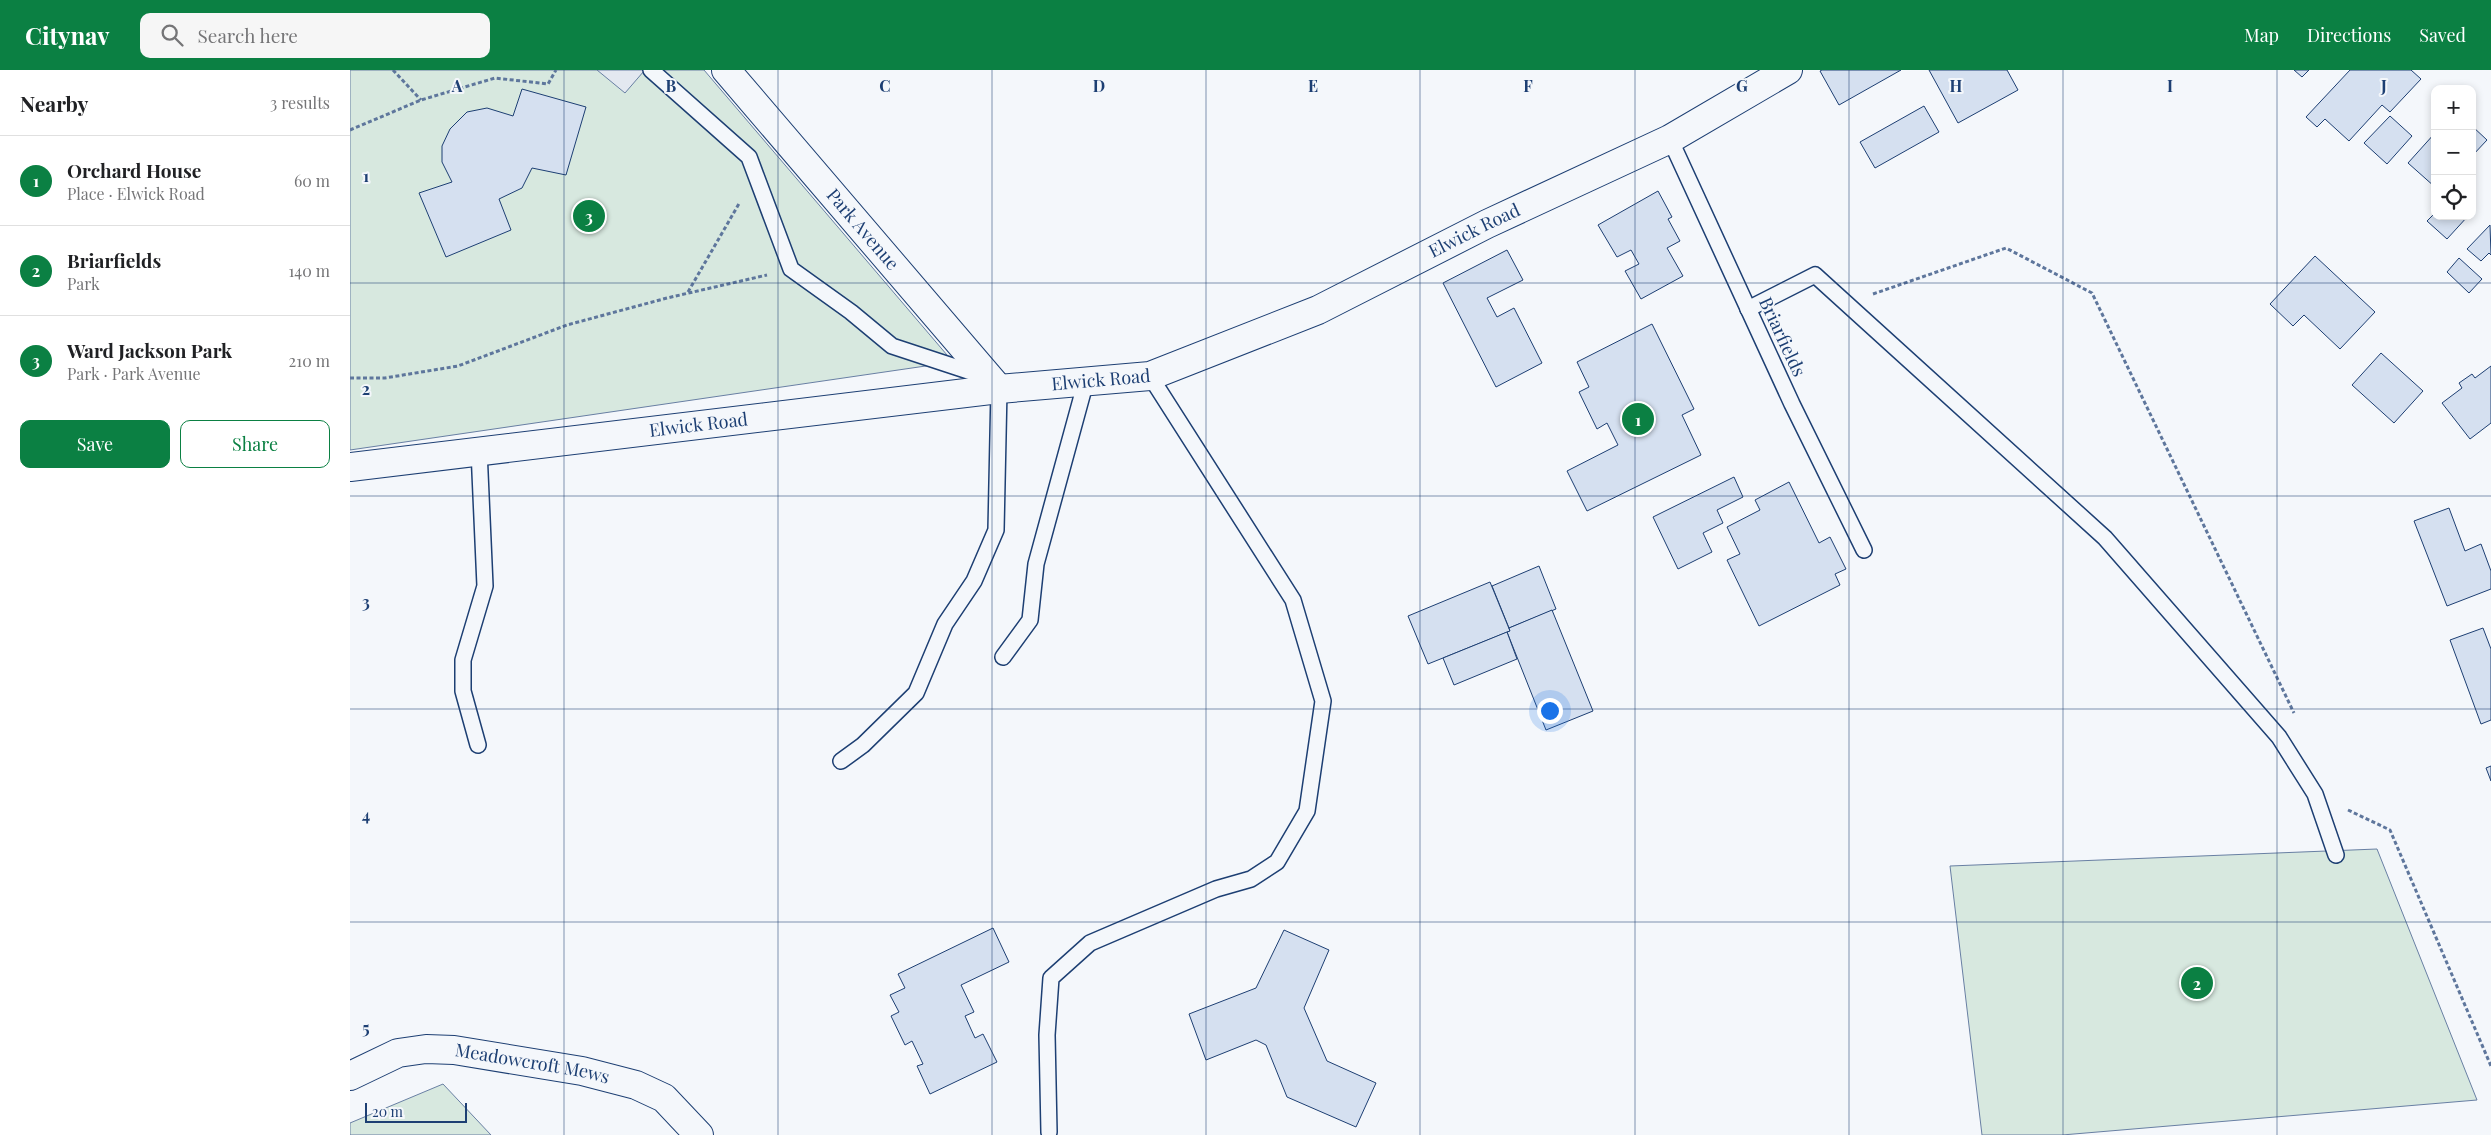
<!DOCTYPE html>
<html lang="en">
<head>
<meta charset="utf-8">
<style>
  :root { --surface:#fff; --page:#f6f6f6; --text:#202124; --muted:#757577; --line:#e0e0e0; --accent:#0b8043 }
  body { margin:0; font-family:"Playfair Display",serif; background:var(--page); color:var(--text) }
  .controls { position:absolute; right:15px; top:15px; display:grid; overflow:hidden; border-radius:10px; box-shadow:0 2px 8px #0003 }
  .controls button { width:45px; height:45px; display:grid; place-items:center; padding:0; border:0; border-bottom:1px solid var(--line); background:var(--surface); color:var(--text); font:25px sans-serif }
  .scale { position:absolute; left:15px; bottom:12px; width:102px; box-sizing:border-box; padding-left:5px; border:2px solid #1d3f73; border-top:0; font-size:14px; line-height:18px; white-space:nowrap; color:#1d3f73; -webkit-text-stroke:4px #f4f7fb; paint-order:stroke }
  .you { position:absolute; left:1199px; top:640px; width:18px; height:18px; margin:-12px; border:4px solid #fff; border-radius:50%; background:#1a73e8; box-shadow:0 0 0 8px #1a73e833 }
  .badge { display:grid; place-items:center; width:32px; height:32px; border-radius:50%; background:var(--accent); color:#fff; font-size:16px; font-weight:700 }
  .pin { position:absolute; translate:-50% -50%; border:2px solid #fff; box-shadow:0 1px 5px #0006 }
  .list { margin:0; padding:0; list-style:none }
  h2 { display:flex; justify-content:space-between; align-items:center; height:65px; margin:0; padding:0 20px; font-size:21px }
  h2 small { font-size:16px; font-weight:400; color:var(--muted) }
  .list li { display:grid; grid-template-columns:32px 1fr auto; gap:15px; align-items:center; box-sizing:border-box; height:90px; padding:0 20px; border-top:1px solid var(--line) }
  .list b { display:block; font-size:19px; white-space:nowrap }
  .list p { margin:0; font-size:16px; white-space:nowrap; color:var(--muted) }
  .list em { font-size:16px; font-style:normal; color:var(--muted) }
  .actions { display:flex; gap:10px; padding:15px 20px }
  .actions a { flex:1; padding:11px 0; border:1px solid var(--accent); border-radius:10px; text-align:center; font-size:18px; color:var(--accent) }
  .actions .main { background:var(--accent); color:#fff }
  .icon { flex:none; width:28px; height:28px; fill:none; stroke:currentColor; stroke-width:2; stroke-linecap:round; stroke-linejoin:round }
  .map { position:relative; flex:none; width:2141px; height:1065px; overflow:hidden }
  header { display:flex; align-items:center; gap:30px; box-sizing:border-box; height:70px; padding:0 25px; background:var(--accent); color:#fff }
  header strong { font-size:24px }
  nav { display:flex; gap:28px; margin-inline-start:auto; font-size:18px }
  .search { width:350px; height:45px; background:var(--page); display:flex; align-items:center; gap:12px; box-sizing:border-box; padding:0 18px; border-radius:10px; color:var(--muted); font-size:19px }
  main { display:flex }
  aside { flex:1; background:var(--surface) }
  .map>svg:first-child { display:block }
</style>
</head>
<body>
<header>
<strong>Citynav</strong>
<div class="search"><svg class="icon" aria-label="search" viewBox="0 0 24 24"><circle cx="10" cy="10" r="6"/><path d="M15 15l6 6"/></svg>Search here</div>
<nav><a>Map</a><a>Directions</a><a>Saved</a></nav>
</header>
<main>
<aside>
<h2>Nearby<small>3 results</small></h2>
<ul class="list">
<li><span class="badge">1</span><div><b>Orchard House</b><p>Place · Elwick Road</p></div><em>60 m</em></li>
<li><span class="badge">2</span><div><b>Briarfields</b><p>Park</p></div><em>140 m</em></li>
<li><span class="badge">3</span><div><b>Ward Jackson Park</b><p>Park · Park Avenue</p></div><em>210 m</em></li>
</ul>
<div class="actions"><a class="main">Save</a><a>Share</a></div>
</aside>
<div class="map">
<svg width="2141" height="1065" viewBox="0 0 2141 1065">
  <rect width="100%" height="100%" fill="#f4f7fb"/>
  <g fill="#d7e8df" stroke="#687fa3">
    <polygon points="0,0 354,0 603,292 0,380"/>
    <polygon points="2027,779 2127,1030 1712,1065 1632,1065 1600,796"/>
    <polygon points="93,1014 141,1065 0,1065 0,1053"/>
  </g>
  <polygon fill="#e3e8f0" stroke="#687fa3" points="247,0 292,0 294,1 275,23"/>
  <g fill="#d5e0f0" stroke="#1d3f73">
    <polygon points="1472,0 1551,0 1489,35 1470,1"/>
    <polygon points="1579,0 1657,0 1668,20 1608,53"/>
    <polygon points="1944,0 1959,0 1952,7"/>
    <polygon points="2000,0 2061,0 2071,9 2040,42 2032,35 1999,71 1975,49 1967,57 1956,47"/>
    <polygon points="172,19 236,37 216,105 182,98 172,118 149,129 161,160 96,187 69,123 102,112 92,92 92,76 100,59 117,42 137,38 163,46"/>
    <polygon points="1574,36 1589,62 1525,98 1510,72"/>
    <polygon points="2040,46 2062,66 2037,94 2014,73"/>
    <polygon points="2122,56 2137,70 2122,86"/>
    <polygon points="2085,63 2085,117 2058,93"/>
    <polygon points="1308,121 1322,147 1318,149 1330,171 1317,178 1333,206 1291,229 1275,201 1289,194 1281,180 1267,187 1248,155"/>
    <polygon points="2085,143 2085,146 2118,146 2097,169 2077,151"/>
    <polygon points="2140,155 2141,185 2139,183 2131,191 2117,179"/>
    <polygon points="1157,180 1173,210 1137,228 1147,247 1164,238 1192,293 1146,317 1093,213"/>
    <polygon points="1965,186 2025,242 1990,279 1954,245 1943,256 1920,234"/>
    <polygon points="2109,188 2132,209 2119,223 2097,202"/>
    <polygon points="1302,254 1344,339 1332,345 1351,385 1237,441 1217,401 1268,375 1257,353 1247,359 1229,322 1239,317 1227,292"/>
    <polygon points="2031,283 2073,321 2044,353 2002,315"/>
    <polygon points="2141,296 2141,353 2120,369 2092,333 2112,318 2109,313 2122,304 2125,308"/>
    <polygon points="1384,407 1393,427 1367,440 1373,453 1353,463 1362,482 1328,499 1303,447"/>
    <polygon points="1439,412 1469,473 1480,467 1496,499 1485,504 1490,515 1409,556 1377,490 1390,484 1377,457 1410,440 1405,430"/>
    <polygon points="2099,438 2115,481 2131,474 2141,501 2141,519 2097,536 2064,451"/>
    <polygon points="1189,496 1206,539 1159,558 1142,516"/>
    <polygon points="1140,512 1160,561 1078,594 1058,546"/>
    <polygon points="1202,540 1243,641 1196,660 1157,562 1160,561 1159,558"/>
    <polygon points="2133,558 2141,579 2141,650 2131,654 2100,570"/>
    <polygon points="1157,562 1167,589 1104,615 1093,588"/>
    <polygon points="2141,696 2141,711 2136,698"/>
    <polygon points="643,858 659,892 611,915 624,942 615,946 625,968 633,964 647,992 580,1024 567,996 573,994 562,971 555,975 541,946 549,942 540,925 555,918 548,904"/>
    <polygon points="934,860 979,880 954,938 977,991 1026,1013 1006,1057 937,1027 916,975 906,970 856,990 839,944 906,918"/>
  </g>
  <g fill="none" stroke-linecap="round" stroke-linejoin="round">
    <defs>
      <g id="lane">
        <polyline points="301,0 399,87 441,199 501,242 542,276 633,306"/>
        <polyline points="1320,69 1442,334 1514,480"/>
        <polyline points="1398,239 1465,205 1755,468 1929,667 1965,724 1986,785"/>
        <polyline points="653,587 680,550 686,494 736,311"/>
        <polyline points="128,675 113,621 113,590 135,516 129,380"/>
        <polyline points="491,691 513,675 566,623 595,554 624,511 646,460 649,319"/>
        <polyline points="699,1062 697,965 701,908 740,873 866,819 901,809 927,792 957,741 973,631 943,530 800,306"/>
      </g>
      <g id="street">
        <path id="s1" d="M376 0 649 319"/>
        <path id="s2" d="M0 1006 48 983 76 979 104 980 232 1001 286 1015 314 1028 349 1065"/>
      </g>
      <g id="secondary">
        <path id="s3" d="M0 397 649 319 800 306 968 240 1137 154 1320 69 1438 0"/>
      </g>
    </defs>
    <use href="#lane" stroke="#1d3f73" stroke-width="18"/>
    <use href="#street" stroke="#1d3f73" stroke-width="30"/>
    <use href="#secondary" stroke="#1d3f73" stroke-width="30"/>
    <g stroke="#5e769c" stroke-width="3" stroke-dasharray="4 2.5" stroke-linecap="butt">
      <polyline points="43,0 71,30"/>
      <polyline points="0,60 71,30 145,8 198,14 206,0"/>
      <polyline points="338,222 390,132"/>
      <polyline points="1523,224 1656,178 1742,223 1944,643"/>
      <polyline points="0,308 35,308 108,296 217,255 317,228 417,205"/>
      <polyline points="1998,740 2040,760 2141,996"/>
    </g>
    <use href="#lane" stroke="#f4f7fb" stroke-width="15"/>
    <use href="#street" stroke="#f4f7fb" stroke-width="28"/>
    <use href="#secondary" stroke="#f4f7fb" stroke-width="28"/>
  </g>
  <path fill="none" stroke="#1d3f73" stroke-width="1" stroke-opacity="0.55" d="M214 0V1065M428 0V1065M642 0V1065M856 0V1065M1070 0V1065M1285 0V1065M1499 0V1065M1713 0V1065M1927 0V1065M0 213H2141M0 426H2141M0 639H2141M0 852H2141"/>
  <g text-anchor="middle" stroke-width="4" stroke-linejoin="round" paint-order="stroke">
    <g font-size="18" fill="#1d3f73" stroke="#f4f7fb">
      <text dy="6" stroke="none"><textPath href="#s1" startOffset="210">Park Avenue</textPath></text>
      <text dy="6" stroke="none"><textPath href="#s3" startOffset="1161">Elwick Road</textPath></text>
      <text transform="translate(1432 267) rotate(65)" y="6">Briarfields</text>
      <text dy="6" stroke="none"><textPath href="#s3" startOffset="756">Elwick Road</textPath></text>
      <text dy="6" stroke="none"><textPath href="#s3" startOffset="351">Elwick Road</textPath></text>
      <text dy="6" stroke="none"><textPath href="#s2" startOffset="189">Meadowcroft Mews</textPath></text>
    </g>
  </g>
  <g font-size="16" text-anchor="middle" font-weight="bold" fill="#1d3f73" stroke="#f4f7fb" stroke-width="4" stroke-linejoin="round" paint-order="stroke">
    <text x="107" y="22">A</text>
    <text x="321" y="22">B</text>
    <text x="535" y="22">C</text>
    <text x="749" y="22">D</text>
    <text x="963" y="22">E</text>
    <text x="1178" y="22">F</text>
    <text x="1392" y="22">G</text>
    <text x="1606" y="22">H</text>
    <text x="1820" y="22">I</text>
    <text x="2034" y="22">J</text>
    <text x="16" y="112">1</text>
    <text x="16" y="325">2</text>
    <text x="16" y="538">3</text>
    <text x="16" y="751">4</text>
    <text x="16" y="964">5</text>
  </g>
</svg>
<div class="controls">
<button>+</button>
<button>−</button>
<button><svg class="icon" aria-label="locate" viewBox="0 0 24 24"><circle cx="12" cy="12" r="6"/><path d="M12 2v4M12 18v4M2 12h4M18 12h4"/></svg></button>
</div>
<div class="scale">20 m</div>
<div class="you"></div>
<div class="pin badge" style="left:1288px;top:349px">1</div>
<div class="pin badge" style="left:1847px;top:913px">2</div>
<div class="pin badge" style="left:239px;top:146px">3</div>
</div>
</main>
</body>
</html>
